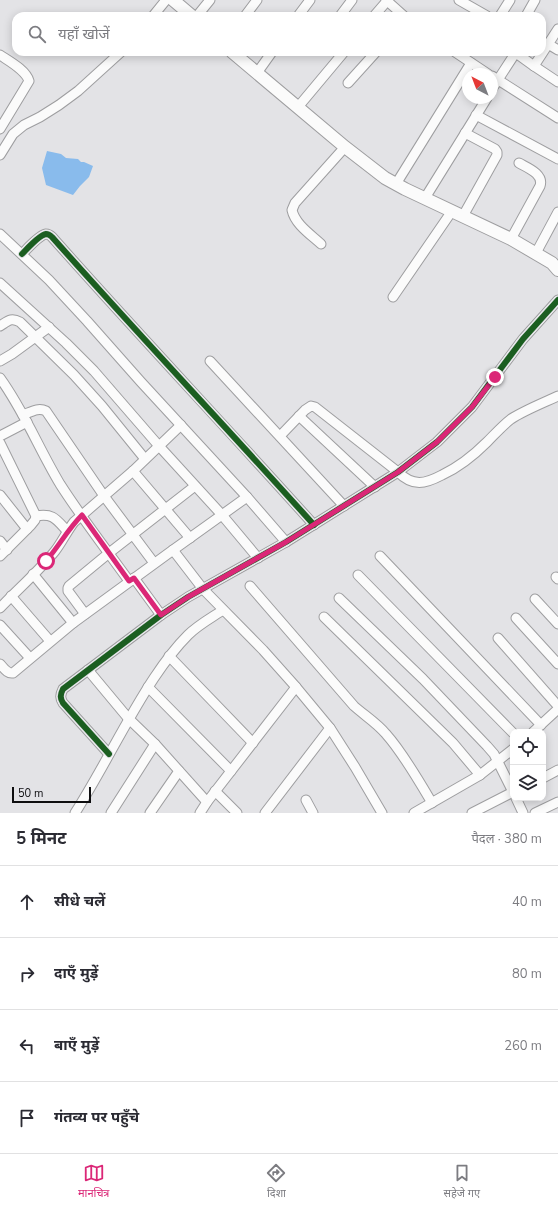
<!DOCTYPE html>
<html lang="hi">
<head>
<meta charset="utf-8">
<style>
  :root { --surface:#fff; --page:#f2f2f3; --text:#2b2b33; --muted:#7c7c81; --line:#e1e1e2; --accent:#db2777 }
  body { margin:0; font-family:"Nunito Sans","Noto Sans Devanagari",sans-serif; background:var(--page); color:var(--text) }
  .controls { position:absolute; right:12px; bottom:12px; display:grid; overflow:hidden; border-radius:8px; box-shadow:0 2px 10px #0003 }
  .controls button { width:36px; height:36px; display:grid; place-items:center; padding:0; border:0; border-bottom:1px solid var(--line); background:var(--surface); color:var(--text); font:20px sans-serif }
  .compass { position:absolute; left:462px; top:68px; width:36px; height:36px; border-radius:50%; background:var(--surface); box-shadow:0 2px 10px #0003; rotate:318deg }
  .scale { position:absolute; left:12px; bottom:10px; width:79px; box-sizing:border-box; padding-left:4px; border:2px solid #0e0e0f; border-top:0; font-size:11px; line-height:14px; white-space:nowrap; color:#0e0e0f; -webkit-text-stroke:3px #e2e2e7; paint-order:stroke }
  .stop { position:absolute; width:12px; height:12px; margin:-9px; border:3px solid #db2777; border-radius:50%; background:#fff }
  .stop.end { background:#db2777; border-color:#fff; box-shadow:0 1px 4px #0008 }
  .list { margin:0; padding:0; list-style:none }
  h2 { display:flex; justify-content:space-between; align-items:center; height:52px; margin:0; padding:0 16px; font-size:17px }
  h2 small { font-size:13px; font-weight:400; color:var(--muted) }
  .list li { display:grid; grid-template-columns:26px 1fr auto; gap:12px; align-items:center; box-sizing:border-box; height:72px; padding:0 16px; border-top:1px solid var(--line) }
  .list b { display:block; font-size:15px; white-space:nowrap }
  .list em { font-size:13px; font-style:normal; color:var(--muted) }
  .icon { flex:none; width:22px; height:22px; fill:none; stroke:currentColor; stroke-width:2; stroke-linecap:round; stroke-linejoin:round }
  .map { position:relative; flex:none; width:558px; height:813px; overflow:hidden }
  .search { position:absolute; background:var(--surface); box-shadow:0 2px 10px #0003; left:12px; right:12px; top:12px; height:44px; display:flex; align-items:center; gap:10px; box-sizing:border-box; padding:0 14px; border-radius:12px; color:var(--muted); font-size:15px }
  .sheet { height:340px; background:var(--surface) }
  nav { display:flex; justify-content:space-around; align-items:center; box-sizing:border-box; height:56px; border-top:1px solid var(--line); background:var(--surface); font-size:11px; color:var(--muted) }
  nav a { display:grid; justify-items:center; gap:2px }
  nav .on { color:var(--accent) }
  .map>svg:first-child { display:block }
</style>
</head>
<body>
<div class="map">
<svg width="558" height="813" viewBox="0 0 558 813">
  <rect width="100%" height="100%" fill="#e3e3e6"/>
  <polygon fill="#89bbec" points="47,151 61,154 66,158 78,159 81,162 84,162 93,166 89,177 80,186 73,195 46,185 42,168"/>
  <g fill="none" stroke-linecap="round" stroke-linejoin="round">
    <defs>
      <g id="street">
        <polyline points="386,0 404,16"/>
        <polyline points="459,0 487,16"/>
        <polyline points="153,16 166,0"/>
        <polyline points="197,16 210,0"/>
        <polyline points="245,16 257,0"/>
        <polyline points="298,16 310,0"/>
        <polyline points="340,16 352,0"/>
        <polyline points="374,16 387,1"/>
        <polyline points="500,16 510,0"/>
        <polyline points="526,16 535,0"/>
        <polyline points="548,44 558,50"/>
        <polyline points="455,52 488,74"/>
        <polyline points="516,53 534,66 558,29"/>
        <path d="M0 55C9 61 26 70 29 81L0 129"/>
        <polyline points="534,66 558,82"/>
        <polyline points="257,73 272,52"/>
        <polyline points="492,76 558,118"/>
        <polyline points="348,83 376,52"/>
        <polyline points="492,89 516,52"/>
        <polyline points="298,107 344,52"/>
        <polyline points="476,115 558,159"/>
        <polyline points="0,155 13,134 24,125 40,117 59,105 78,91 121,52"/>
        <polyline points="396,184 471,63"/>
        <polyline points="425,198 487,98"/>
        <polyline points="463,216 497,155 497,152 495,149 465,133"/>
        <polyline points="0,234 49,280 87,321 141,382 247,497 286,542"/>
        <path d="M511 239 540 186C544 174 528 168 519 163"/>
        <path d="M321 244C310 234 295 224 292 210L295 203 345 147"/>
        <polyline points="536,253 558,212"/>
        <path d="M22 254C27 249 39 235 46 234 49 234 50 235 52 237 138 334 227 428 314 525"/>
        <polyline points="0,283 66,343 94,371 159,446 222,515 258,558"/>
        <polyline points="393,297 452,211"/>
        <path d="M0 326C8 321 11 317 20 322L74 375 102 406 145 459"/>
        <polyline points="0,361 12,354 49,327"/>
        <polyline points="210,361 344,506"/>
        <path d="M0 378C24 411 39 449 60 484 81 517 106 549 129 581"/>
        <path d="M23 415C31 412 38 407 46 411L104 496 154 563"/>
        <polyline points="299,416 375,487"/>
        <polyline points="0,436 27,422"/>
        <path d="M280 436 305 410 311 406 315 407 398 472C413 487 425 484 442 475 459 467 473 456 487 442 495 434 502 426 511 419 525 410 543 403 558 396"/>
        <polyline points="0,443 36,516 35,520 31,525 0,556"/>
        <polyline points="133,471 190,538"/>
        <polyline points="0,495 27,529"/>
        <path d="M36 516C53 513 56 519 67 531"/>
        <polyline points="0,541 7,550"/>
        <polyline points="173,550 247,497"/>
        <polyline points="380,556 541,725"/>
        <polyline points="33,574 73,623"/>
        <polyline points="358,575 410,628 513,733"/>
        <polyline points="556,577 558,579"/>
        <polyline points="134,578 161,615"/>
        <path d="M250 586 354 706C364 715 377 723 386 734 403 753 419 781 432 803"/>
        <polyline points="11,596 50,641"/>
        <polyline points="339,598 423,679 487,746 494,754 513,792"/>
        <polyline points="535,599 558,624"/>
        <path d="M0 608C18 589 39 571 55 551 62 542 67 531 74 522L133 471 181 425"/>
        <polyline points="85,614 68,591 68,588 69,586 109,553 195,486"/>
        <polyline points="324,617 453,743 480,775"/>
        <polyline points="516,618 558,664"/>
        <polyline points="0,625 30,658"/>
        <polyline points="498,638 558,706"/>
        <polyline points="169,656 253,743"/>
        <path d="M0 664C4 668 7 674 13 673L73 623 173 550 203 589 263 650 296 687 330 728 355 767 382 813"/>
        <polyline points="88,670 128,718 155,744 207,802"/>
        <polyline points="148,687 231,771"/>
        <polyline points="533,732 558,709"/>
        <path d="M109 754 63 703C60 698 60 695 63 689L161 615 188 597 286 542 398 472 437 442 472 407 523 339 558 300"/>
        <polyline points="543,778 558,770"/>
        <polyline points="215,791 237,813"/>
        <polyline points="516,798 523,813"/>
        <polyline points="306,800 313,813"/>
        <path d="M75 813C103 769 125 722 154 678 164 663 175 648 188 635 198 625 211 618 223 610"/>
        <polyline points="111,813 155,744"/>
        <polyline points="150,813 179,771"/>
        <polyline points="200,813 207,802 296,687"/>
        <polyline points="265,813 330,728"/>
        <polyline points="414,813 480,775 513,749"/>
        <polyline points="472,813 513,792"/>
        <polyline points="535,813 558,802"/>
      </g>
      <g id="secondary">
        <polyline points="173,0 192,16"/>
        <polyline points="232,52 345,147 385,178 405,189 511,239 552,263 558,270"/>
      </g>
    </defs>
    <use href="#street" stroke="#9e9ea0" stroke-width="11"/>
    <use href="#secondary" stroke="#9e9ea0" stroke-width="14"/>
    <use href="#street" stroke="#fbfbfb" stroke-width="9"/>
    <use href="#secondary" stroke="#fbfbfb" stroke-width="12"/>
    <defs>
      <g id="cycleway">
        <path d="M22 254C27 249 39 235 46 234 49 234 50 235 52 237 138 334 227 428 314 525"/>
        <path d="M109 754 63 703C60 698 60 695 63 689L161 615 188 597 286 542 398 472 437 442 472 407 523 339 558 300"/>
      </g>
    </defs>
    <use href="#cycleway" stroke="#e2e2e7" stroke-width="8"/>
    <use href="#cycleway" stroke="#1b5e20" stroke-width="6"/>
  </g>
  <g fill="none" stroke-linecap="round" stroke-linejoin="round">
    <path stroke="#db2777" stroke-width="5" d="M46 561C59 546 68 529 82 515L129 581 134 578 161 615 188 597 286 542 398 472 437 442 472 407 495 377"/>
  </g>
</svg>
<div class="controls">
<button><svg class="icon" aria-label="locate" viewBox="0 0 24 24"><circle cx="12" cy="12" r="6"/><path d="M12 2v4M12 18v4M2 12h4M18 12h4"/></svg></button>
<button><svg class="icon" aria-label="layers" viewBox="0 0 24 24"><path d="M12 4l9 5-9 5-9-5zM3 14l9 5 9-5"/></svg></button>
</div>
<svg class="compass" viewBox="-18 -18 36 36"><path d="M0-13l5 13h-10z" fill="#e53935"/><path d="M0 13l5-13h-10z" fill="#7c7c81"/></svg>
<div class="scale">50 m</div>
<div class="stop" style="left:46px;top:561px"></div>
<div class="stop end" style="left:495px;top:377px"></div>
<div class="search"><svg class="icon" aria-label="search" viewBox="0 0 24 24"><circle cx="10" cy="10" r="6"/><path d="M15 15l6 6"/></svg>यहाँ खोजें</div>
</div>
<section class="sheet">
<h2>5 मिनट<small>पैदल · 380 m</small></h2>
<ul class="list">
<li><svg class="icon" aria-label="ahead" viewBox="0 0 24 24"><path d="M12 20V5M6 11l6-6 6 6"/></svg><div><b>सीधे चलें</b></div><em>40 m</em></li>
<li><svg class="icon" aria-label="right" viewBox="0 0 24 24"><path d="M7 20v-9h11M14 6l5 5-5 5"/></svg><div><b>दाएँ मुड़ें</b></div><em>80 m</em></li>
<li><svg class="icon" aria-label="left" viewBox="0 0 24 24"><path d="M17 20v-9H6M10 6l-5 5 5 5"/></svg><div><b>बाएँ मुड़ें</b></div><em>260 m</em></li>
<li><svg class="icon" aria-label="arrive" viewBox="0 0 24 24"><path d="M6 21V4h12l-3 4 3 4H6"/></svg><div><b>गंतव्य पर पहुँचे</b></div></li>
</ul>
</section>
<nav>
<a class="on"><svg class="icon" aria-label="map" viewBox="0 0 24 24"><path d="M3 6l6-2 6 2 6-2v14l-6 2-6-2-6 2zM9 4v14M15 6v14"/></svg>मानचित्र</a>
<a><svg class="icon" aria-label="directions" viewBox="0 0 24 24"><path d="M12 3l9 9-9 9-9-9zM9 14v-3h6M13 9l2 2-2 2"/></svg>दिशा</a>
<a><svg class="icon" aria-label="saved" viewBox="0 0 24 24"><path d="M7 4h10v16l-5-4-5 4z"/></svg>सहेजे गए</a>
</nav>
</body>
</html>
